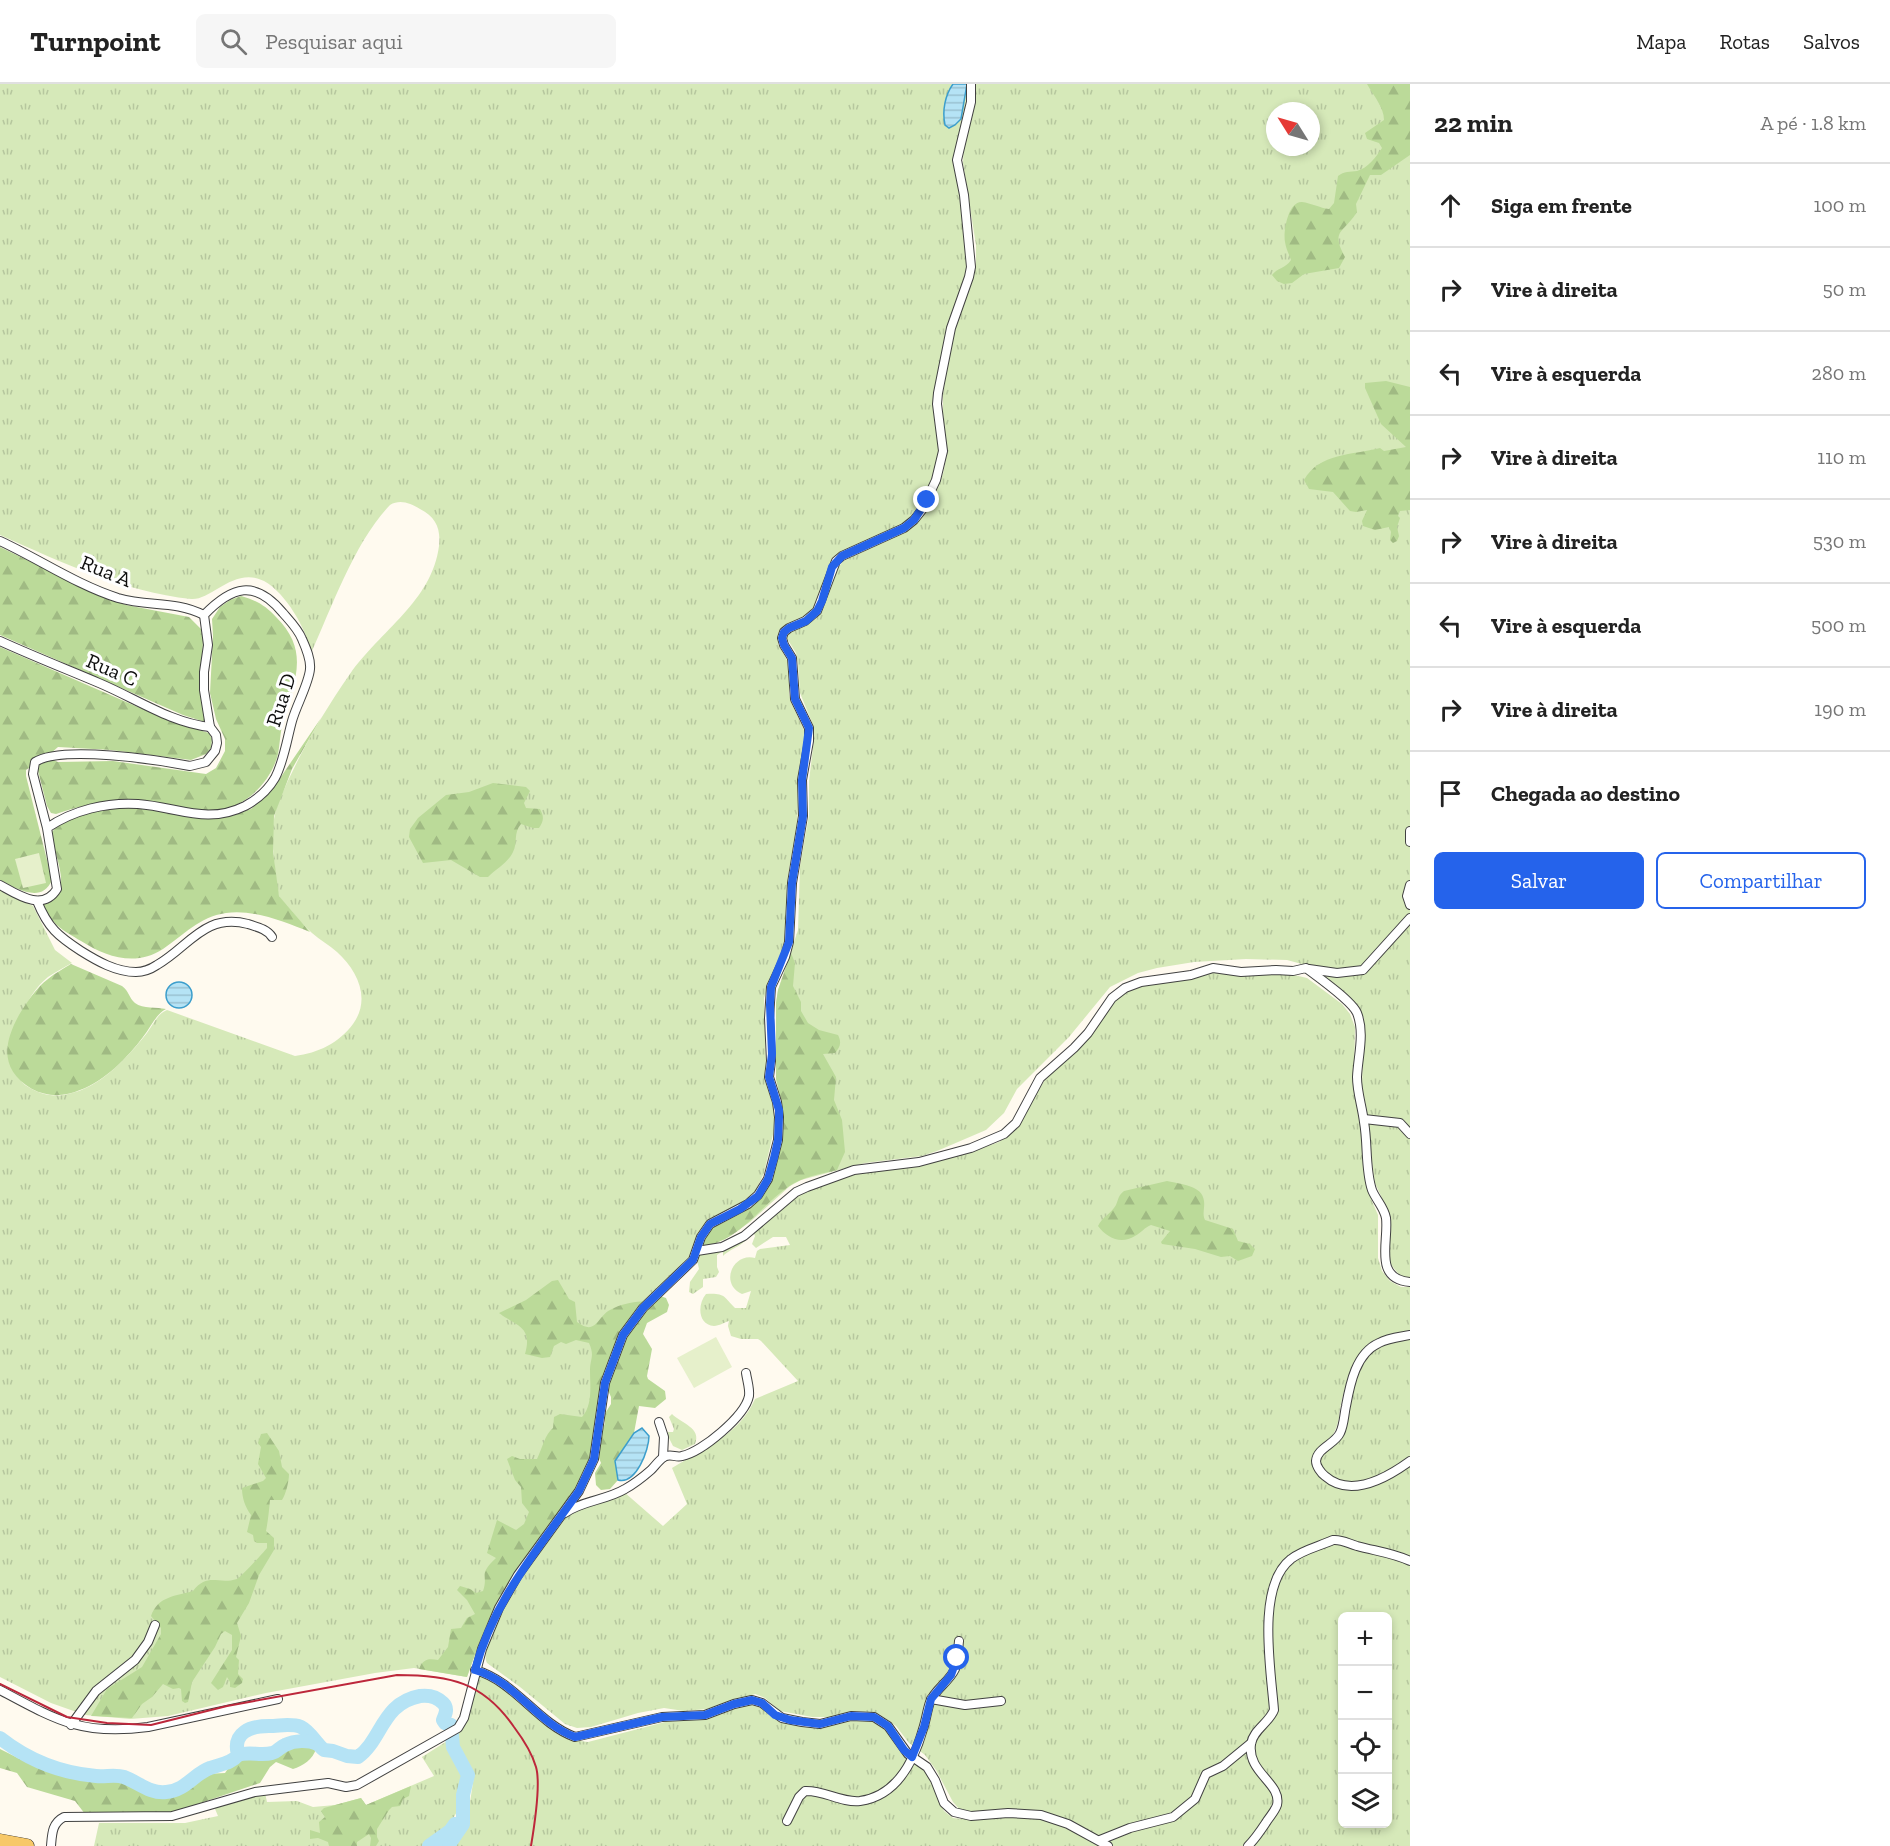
<!DOCTYPE html>
<html lang="pt">
<head>
<meta charset="utf-8">
<style>
  :root { --surface:#fff; --page:#f6f6f6; --text:#222; --muted:#767676; --line:#e0e0e0; --accent:#2563eb }
  body { margin:0; font-family:"Zilla Slab",serif; background:var(--page); color:var(--text) }
  .controls { position:absolute; right:18px; bottom:18px; display:grid; overflow:hidden; border-radius:9px; box-shadow:0 3px 9px #0003 }
  .controls button { width:54px; height:54px; display:grid; place-items:center; padding:0; border:0; border-bottom:2px solid var(--line); background:var(--surface); color:var(--text); font:30px sans-serif }
  .compass { position:absolute; left:1266px; top:18px; width:54px; height:54px; border-radius:50%; background:var(--surface); box-shadow:0 3px 9px #0003; rotate:307deg }
  .stop { position:absolute; width:18px; height:18px; margin:-14px; border:4px solid #2563eb; border-radius:50%; background:#fff }
  .stop.end { background:#2563eb; border-color:#fff; box-shadow:0 2px 6px #0008 }
  .list { margin:0; padding:0; list-style:none }
  h2 { display:flex; justify-content:space-between; align-items:center; height:78px; margin:0; padding:0 24px; font-size:26px }
  h2 small { font-size:20px; font-weight:400; color:var(--muted) }
  .list li { display:grid; grid-template-columns:39px 1fr auto; gap:18px; align-items:center; box-sizing:border-box; height:84px; padding:0 24px; border-top:2px solid var(--line) }
  .list b { display:block; font-size:22px; white-space:nowrap }
  .list em { font-size:20px; font-style:normal; color:var(--muted) }
  .actions { display:flex; gap:12px; padding:18px 24px }
  .actions a { flex:1; padding:14px 0; border:2px solid var(--accent); border-radius:9px; text-align:center; font-size:21px; color:var(--accent) }
  .actions .main { background:var(--accent); color:#fff }
  .icon { flex:none; width:33px; height:33px; fill:none; stroke:currentColor; stroke-width:2; stroke-linecap:round; stroke-linejoin:round }
  .map { position:relative; flex:none; width:1410px; height:1762px; overflow:hidden }
  header { display:flex; align-items:center; gap:36px; box-sizing:border-box; height:84px; padding:0 30px; background:var(--surface); border-bottom:2px solid var(--line) }
  header strong { font-size:28px }
  nav { display:flex; gap:33px; margin-inline-start:auto; font-size:21px }
  .search { width:420px; height:54px; background:var(--page); display:flex; align-items:center; gap:15px; box-sizing:border-box; padding:0 21px; border-radius:9px; color:var(--muted); font-size:22px }
  main { display:flex }
  aside { flex:1; background:var(--surface) }
  .map>svg:first-child { display:block }
</style>
</head>
<body>
<header>
<strong>Turnpoint</strong>
<div class="search"><svg class="icon" aria-label="search" viewBox="0 0 24 24"><circle cx="10" cy="10" r="6"/><path d="M15 15l6 6"/></svg>Pesquisar aqui</div>
<nav><a>Mapa</a><a>Rotas</a><a>Salvos</a></nav>
</header>
<main>
<div class="map">
<svg width="1410" height="1762" viewBox="0 0 1410 1762">
  <defs>
    <pattern id="grass-tufts" width="24" height="20" patternUnits="userSpaceOnUse" patternTransform="scale(1.5)"><rect width="24" height="20" fill="#d6e9b9"/><path d="M3 7l-1-3M5 7V3M7 7l1-3M15 17l-1-3M17 17v-4M19 17l1-3" fill="none" stroke="#b6c79e"/></pattern>
    <pattern id="forest-firs" width="22" height="20" patternUnits="userSpaceOnUse" patternTransform="scale(1.5)"><rect width="22" height="20" fill="#bbda99"/><path d="M5 1l3.5 6h-7zM16 11l3.5 6h-7z" fill="#a0ba83"/></pattern>
    <pattern id="water-rules" width="6" height="5" patternUnits="userSpaceOnUse" patternTransform="scale(1.5)"><rect width="6" height="5" fill="#b5e3f5"/><path d="M0 2.5h6" fill="none" stroke="#9ac2d1"/></pattern>
  </defs>
  <rect width="100%" height="100%" fill="#fffaef"/>
  <g fill="url(#grass-tufts)" fill-rule="evenodd">
    <path d="M0 0H969L970 9 961 50V112L969 178 936 310 941 367 938 381 918 427 901 442 831 479 815 524 810 530 779 553 778 560 788 578 790 586 789 609 791 618 804 646V655L799 696 797 743 789 786 786 847 782 867 764 914 766 979 765 994 774 1025V1046L764 1089 756 1106 748 1114 735 1124 711 1134 704 1141 690 1172 638 1225 622 1245 601 1299 590 1374 500 1514 486 1541 467 1593 414 1584 375 1589 266 1609 168 1632 130 1635 85 1631 51 1619 0 1593V805L33 822 55 866 72 879C64 883 56 888 48 893 20 915 0 976 25 1001 39 1010 52 1014 68 1010 100 1004 127 974 147 949 153 941 157 930 167 926L295 972C318 969 339 959 353 940 371 915 358 887 337 868 329 861 320 856 312 849 304 842 297 833 290 825 287 821 281 816 279 812 277 807 277 799 276 794 273 768 269 742 279 717 298 672 322 630 350 590 380 547 432 517 439 462 441 445 436 433 420 425 410 419 400 415 390 421 355 457 332 523 311 569 307 546 286 509 264 497 234 482 211 517 191 515 124 508 61 478 0 451Z"/>
    <path d="M975 0H1410V1194L1400 1192 1389 1178 1386 1123 1375 1099 1373 1086 1366 1022 1362 1003 1364 934 1359 926 1309 882 1287 876 1246 875 1194 878 1157 884 1138 889 1110 903 1069 953 1017 1005 1004 1029 986 1046 937 1067 922 1072 865 1079 801 1096 790 1102 750 1138 724 1156 730 1134 752 1121 778 1072 783 1038 781 1015 776 995V919L778 906 798 846 800 782 809 731V697L814 655 813 641 800 609 798 580 796 569 786 553 793 545 816 535 825 517 834 490 843 477 892 454 915 441 926 426 943 390 947 369 943 329V311L946 289 955 240 974 189 976 178V161L963 79C963 52 977 27 975 0ZM1275 27H1311V63H1275Z"/>
    <path d="M1216 888 1235 891 1290 890 1307 894 1342 920 1350 930 1355 943 1354 997 1361 1036 1368 1108 1378 1131V1174L1382 1187 1390 1197 1401 1203H1410V1246C1359 1256 1353 1271 1341 1320 1339 1326 1340 1332 1338 1338 1335 1350 1327 1360 1322 1371L1333 1361 1360 1282 1370 1268 1384 1260 1410 1254V1762H453L464 1747 467 1738 474 1692C470 1677 455 1667 454 1651 474 1634 473 1612 478 1589L488 1594 573 1656 588 1658 665 1638 667 1635 726 1626 748 1620 765 1625 774 1634 789 1640 820 1644 851 1636 875 1637 881 1640 927 1689 944 1727 953 1734 963 1735 960 1726 953 1718 936 1686 925 1671 909 1659 896 1642 879 1630 854 1627 831 1633H812L780 1627 765 1614 755 1610 707 1625 684 1627 664 1624 638 1629 591 1643 577 1644 565 1640 520 1603 487 1579C475 1557 546 1449 565 1433 580 1420 606 1415 624 1408L663 1442 687 1420 672 1384C703 1365 740 1350 755 1315L798 1297 761 1257 758 1255H741L731 1252 728 1242 729 1237C725 1238 719 1242 714 1242 698 1241 697 1221 706 1210 725 1209 723 1212 735 1224H746L751 1207 742 1210C719 1200 733 1168 755 1174L757 1167 760 1165 790 1161 786 1153H773L756 1164 752 1160 755 1152 753 1148 798 1111 809 1106 856 1089 979 1065 999 1058 1015 1045 1046 994 1123 908 1137 903ZM1342 1532H1388V1740H1342Z"/>
    <path d="M750 1150C746 1161 731 1164 723 1172V1167L717 1171V1183L719 1188 716 1193 703 1195V1203L693 1210 689 1208 690 1198 699 1185 697 1176 700 1168Z"/>
    <path d="M672 1330C681 1339 702 1344 695 1360L682 1366 673 1362 667 1350 668 1348H673L674 1345 669 1333Z"/>
    <polygon points="447,1657 463,1689 459,1711 458,1726 448,1743 425,1762 94,1762 99,1739 185,1739 218,1732 213,1720 265,1709 267,1718 297,1717 313,1723 335,1721 361,1714 366,1721 434,1692 422,1673"/>
  </g>
  <g fill="url(#forest-firs)">
    <path d="M1367 0H1410V71L1381 91H1370L1356 120 1357 128C1344 149 1330 146 1345 173L1339 184 1304 190 1292 199 1284 200 1277 197 1272 191C1277 184 1286 184 1291 176 1289 170 1286 165 1285 158 1283 148 1288 117 1302 118 1311 119 1320 124 1329 125L1334 119 1338 92C1344 87 1350 88 1357 87 1368 84 1376 73 1382 64L1379 59 1367 55 1365 49 1384 36C1384 23 1373 11 1367 0Z"/>
    <path d="M1386 297 1410 303V426L1400 427 1398 432 1400 434 1397 443 1399 452 1397 457 1393 459 1390 456 1391 448 1389 443 1375 446 1363 442 1362 437 1367 426 1356 428 1350 427 1333 408 1309 405 1304 396C1319 369 1353 371 1380 364L1384 367 1406 363 1381 340 1365 304V299Z"/>
    <polygon points="0,463 104,513 126,521 189,533 201,545 203,556 201,605 205,638 183,631 0,551"/>
    <path d="M241 512C256 516 266 522 276 533 311 568 294 597 283 638 280 649 280 660 278 670 273 691 256 712 236 721 206 735 172 719 141 717 111 715 85 720 56 730L51 729 47 722 38 687 32 682 26 686V692L52 796C42 820 17 805 0 796V563L170 637 209 649 212 655 211 664 206 670 191 676 111 666 58 663 50 670 51 675 58 678 113 677 206 690 216 684 225 667V655L216 635 210 609 213 552 212 535 220 523 230 516Z"/>
    <path d="M321 634 292 685 274 732 273 767 279 812 310 848C284 838 254 825 226 829 199 833 184 851 163 865 136 883 106 873 81 857 64 847 50 840 43 820 77 811 53 770 51 749L61 738 102 725 130 723 209 735 231 732 251 725 272 706Z"/>
    <path d="M493 699 526 703 530 707 524 719 526 724 540 725C544 732 544 737 539 744H533L521 740C513 749 518 759 513 768 508 779 496 785 488 793H480L451 776 423 779 409 753 410 745 418 734 446 711 469 708Z"/>
    <path d="M791 869 795 879 793 902 801 918V927L808 939 819 946 838 951C842 959 840 963 835 969L823 970 836 993 834 1016 842 1036 845 1068 837 1086C820 1090 802 1093 788 1103 758 1124 740 1157 701 1163L710 1145 742 1129 752 1121 778 1072 783 1038 781 1015 776 995V919L778 906Z"/>
    <path d="M71 880 122 902C129 907 129 914 135 919 143 925 157 923 166 925 155 931 151 943 143 953 128 973 105 997 80 1006 64 1013 47 1013 32 1005 0 986 3 960 19 931 27 918 36 904 48 895 55 889 63 885 71 880Z"/>
    <path d="M1167 1097C1179 1100 1203 1101 1204 1117 1205 1124 1202 1130 1205 1136L1233 1145 1238 1157 1250 1160 1255 1165 1252 1172 1238 1177 1230 1172 1221 1173 1195 1165 1162 1160 1161 1158 1170 1147 1151 1141C1145 1143 1141 1149 1135 1152 1121 1161 1107 1154 1098 1142 1102 1133 1111 1130 1116 1121 1119 1114 1118 1112 1124 1107Z"/>
    <path d="M558 1196 569 1215 575 1218 577 1238C597 1253 597 1231 612 1225 619 1221 638 1216 645 1218 637 1226 627 1236 622 1246 600 1285 603 1333 589 1375 576 1417 542 1450 518 1485 494 1518 480 1555 467 1593L419 1585C423 1575 428 1574 438 1576L448 1563 451 1545 461 1544 467 1534 475 1530 467 1516 457 1506 460 1502 470 1505 476 1509 483 1507C489 1490 477 1492 496 1474L487 1469 497 1436 516 1446 524 1440 529 1428 522 1419 521 1403 515 1396 507 1375 512 1372 520 1375H537C542 1365 545 1350 553 1344L554 1333 560 1330 582 1333C593 1321 590 1301 590 1287 590 1274 595 1273 589 1259L576 1256 566 1260 561 1258 554 1262 550 1273 542 1274 525 1270C533 1242 516 1242 499 1229L526 1216 552 1197Z"/>
    <polygon points="660,1212 666,1214 669,1221 667,1228 647,1239 643,1250 652,1265 647,1292 648,1295 665,1307 666,1315 655,1324 639,1322 634,1349 615,1377 618,1396 610,1405 601,1406 596,1401 595,1389 601,1379 599,1374 601,1350 605,1339 604,1331 611,1320 611,1313 607,1304 622,1257 649,1223"/>
    <path d="M267 1349 279 1367 282 1383 289 1390C289 1397 286 1410 282 1416H270C269 1427 268 1437 266 1447L274 1454V1466L259 1491 249 1519 237 1539 241 1552 236 1573 239 1576 238 1590 243 1595 242 1599 235 1604 230 1603V1598L227 1593 223 1603 218 1606 211 1599 232 1566V1551L225 1547 221 1550 215 1563 192 1598 188 1618 185 1619 182 1617 181 1605 179 1604 173 1605 163 1600 152 1613 142 1620 132 1634 91 1632 107 1605 142 1583 161 1550V1544L151 1532C158 1512 176 1512 193 1507 208 1488 218 1501 237 1495 240 1494 263 1469 267 1464V1459H257L254 1457 253 1451 247 1448 251 1431C245 1423 242 1414 242 1404L263 1397 266 1394 258 1380 261 1363 258 1359 261 1350Z"/>
    <path d="M300 1658 312 1659 316 1665C313 1675 303 1682 293 1685L276 1678 270 1683 260 1699 168 1730H85L75 1717 27 1703 17 1689 0 1684V1665L34 1682 55 1689 120 1697 135 1704 160 1711 180 1707 206 1690 225 1689 232 1679 240 1672H270L286 1663Z"/>
    <polygon points="411,1702 409,1712 403,1715 400,1722 392,1723 389,1726 377,1745 377,1753 379,1757 376,1762 370,1762 371,1754 369,1750 357,1758 357,1762 329,1762 328,1758 318,1754 310,1755 310,1746 320,1749 319,1738 325,1733 321,1727 324,1724 361,1714 366,1721"/>
  </g>
  <g fill="#e6f0cb">
    <polygon points="39,769 46,799 23,804 15,775"/>
    <polygon points="716,1253 732,1283 694,1304 677,1274"/>
  </g>
  <g fill="url(#water-rules)" stroke="#3c9ecc" stroke-width="1.5">
    <path d="M953 0H967L961 35 955 41 949 44 945 41C942 27 945 11 953 0Z"/>
    <circle cx="179" cy="911" r="13"/>
    <path d="M642 1344 649 1352C649 1366 636 1401 618 1396L615 1377 634 1349Z"/>
  </g>
  <g fill="none" stroke-linecap="round" stroke-linejoin="round">
    <g stroke="#b5e3f5" stroke-width="14">
      <path d="M0 1654C28 1676 61 1689 96 1692 106 1693 115 1690 124 1693 138 1698 150 1710 166 1708 185 1707 195 1689 210 1684 220 1680 231 1680 238 1671 232 1648 251 1642 269 1642 280 1642 291 1639 301 1643 311 1648 316 1660 324 1666L333 1667 347 1672 358 1673C382 1656 382 1619 420 1612 428 1611 437 1613 443 1619 448 1624 446 1629 443 1636L445 1639 451 1641 453 1663 468 1691 463 1711V1740L448 1762"/>
      <path d="M238 1671C248 1667 261 1672 272 1669 277 1668 280 1663 285 1661 295 1656 308 1656 318 1660"/>
      <polyline points="429,1762 450,1747 455,1740"/>
    </g>
    <defs>
      <g id="minor">
        <path d="M0 457C39 475 77 501 118 514 149 523 174 516 204 531"/>
        <path d="M0 557C33 572 66 585 99 599 135 614 171 639 210 643"/>
        <polyline points="1410,747 1410,758"/>
        <path d="M0 801C18 811 43 828 57 805L47 744 33 690 35 678C61 661 159 676 190 682L206 678 215 667 217 659 216 651 210 643 204 606V588L208 561 204 531C232 502 255 495 283 529 290 537 298 545 302 555 306 564 311 575 310 585 309 599 296 622 292 637 287 655 284 677 275 694 268 706 258 715 245 722 207 741 178 723 138 720 107 718 73 726 47 744"/>
        <polyline points="1410,801 1407,812 1410,821"/>
        <path d="M37 817C48 844 58 852 81 867 97 877 116 888 136 888 143 888 151 885 157 881 190 862 204 829 248 840 257 843 267 845 272 853"/>
        <polyline points="1309,885 1337,889 1363,886 1410,834"/>
        <polyline points="1364,1035 1400,1039 1410,1050"/>
        <path d="M697 1167 722 1163 744 1152 796 1108 807 1103 854 1086 919 1078 971 1064 1004 1050 1016 1039 1040 994 1074 964 1088 949 1112 914 1125 904 1141 898 1191 891 1213 884 1241 888 1276 886 1293 887 1306 884C1318 893 1352 917 1357 929 1365 949 1358 972 1357 993 1357 1008 1362 1022 1364 1038 1368 1060 1365 1085 1372 1106 1376 1116 1384 1123 1386 1134 1389 1158 1373 1195 1410 1198"/>
        <path d="M1410 1251C1400 1253 1388 1254 1379 1259 1356 1269 1350 1300 1346 1322 1344 1331 1344 1341 1340 1349 1335 1360 1317 1364 1316 1377 1316 1382 1321 1389 1325 1392 1351 1415 1388 1393 1410 1377"/>
        <polyline points="659,1338 664,1353 663,1373"/>
        <path d="M565 1429C581 1417 607 1416 625 1405 634 1400 643 1393 651 1386 655 1382 659 1376 664 1373 670 1369 676 1374 682 1372 702 1368 745 1332 749 1312 750 1305 747 1296 746 1289"/>
        <path d="M475 1586C515 1597 537 1639 575 1653L662 1633 705 1631 734 1620 752 1616 762 1619 782 1634 802 1638 820 1640 851 1632 874 1633 888 1642 908 1670 927 1683 935 1696 944 1719 954 1728 971 1732 1008 1729 1041 1731 1068 1740 1108 1762"/>
        <path d="M0 1606C56 1636 82 1652 148 1643L278 1615"/>
        <polyline points="931,1615 965,1621 1001,1617"/>
        <polyline points="71,1641 96,1607 135,1576 148,1558 155,1541"/>
        <path d="M787 1737 799 1713 805 1707C824 1706 841 1719 860 1717 897 1712 914 1677 923 1645 926 1636 927 1627 930 1618 935 1605 949 1598 955 1585 958 1576 958 1566 959 1557"/>
        <polyline points="1100,1756 1130,1744 1173,1733 1195,1715 1206,1690 1223,1682 1251,1659"/>
        <path d="M51 1762C52 1750 52 1739 64 1733L172 1732 255 1708 328 1699 346 1703 357 1701 458 1644 464 1634 482 1565 499 1524 518 1491 579 1407 594 1375 605 1299 623 1251 643 1224 693 1176 701 1153 710 1140 748 1120 758 1111 768 1095 778 1056 779 1033 777 1018 769 993 771 977 769 934 771 903 785 873 789 858 792 799 803 732 802 696 809 657V644L795 615 792 574 784 561 782 554 784 548 789 544 805 537 817 527 836 477 842 472 904 444 914 436 922 426 936 396 943 367 937 320 938 309 951 244 969 193 971 183 964 111 957 76 971 18V0"/>
        <path d="M1248 1762C1256 1754 1261 1746 1267 1737 1271 1731 1275 1727 1277 1721 1282 1699 1247 1689 1251 1660 1253 1646 1269 1639 1274 1626 1271 1586 1256 1502 1291 1475 1302 1466 1320 1462 1333 1456 1342 1455 1349 1460 1357 1462 1375 1467 1393 1469 1410 1477"/>
      </g>
      <polyline id="primary" points="0,1757 27,1762"/>
    </defs>
    <use href="#minor" stroke="#414141" stroke-width="10"/>
    <use href="#primary" stroke="#1f1f1f" stroke-width="15"/>
    <use href="#minor" stroke="#fff" stroke-width="8"/>
    <use href="#primary" stroke="#f7c868" stroke-width="14"/>
    <path stroke="#bd273b" stroke-width="2" d="M0 1600 67 1633 107 1639 151 1641 227 1622 397 1591C450 1591 483 1598 514 1643 523 1655 532 1669 536 1683 541 1700 534 1744 531 1762"/>
  </g>
  <g fill="none" stroke-linecap="round" stroke-linejoin="round">
    <path stroke="#2563eb" stroke-width="8" d="M927 416 914 436 904 444 842 472 832 483 822 517 817 527 806 537 789 544 784 548 782 554 784 561 792 574 795 615 809 644 802 696 803 732 792 799 789 858 771 903 770 921 772 970 769 993 779 1026V1033L778 1056 774 1074 768 1095 758 1112 740 1125 710 1140 701 1153 693 1176 643 1224 623 1251 605 1299 594 1375 579 1407C539 1464 493 1517 475 1586 515 1597 537 1639 575 1653L662 1633 705 1631 734 1620 752 1616 762 1619 775 1631 790 1636 820 1640 851 1632 874 1633 888 1642 904 1666 912 1673 924 1643 931 1615 951 1591 957 1574"/>
  </g>
  <g text-anchor="middle" stroke-width="6" stroke-linejoin="round" paint-order="stroke">
    <g font-size="21" fill="#0e0e0e" stroke="#fff">
      <text transform="translate(106 487) rotate(22)" y="7">Rua A</text>
      <text transform="translate(112 586) rotate(23)" y="7">Rua C</text>
      <text transform="translate(281 616) rotate(-72)" y="7">Rua D</text>
    </g>
  </g>
</svg>
<div class="controls">
<button>+</button>
<button>−</button>
<button><svg class="icon" aria-label="locate" viewBox="0 0 24 24"><circle cx="12" cy="12" r="6"/><path d="M12 2v4M12 18v4M2 12h4M18 12h4"/></svg></button>
<button><svg class="icon" aria-label="layers" viewBox="0 0 24 24"><path d="M12 4l9 5-9 5-9-5zM3 14l9 5 9-5"/></svg></button>
</div>
<svg class="compass" viewBox="-18 -18 36 36"><path d="M0-13l5 13h-10z" fill="#e53935"/><path d="M0 13l5-13h-10z" fill="#767676"/></svg>
<div class="stop" style="left:957px;top:1574px"></div>
<div class="stop end" style="left:927px;top:416px"></div>
</div>
<aside>
<h2>22 min<small>A pé · 1.8 km</small></h2>
<ul class="list">
<li><svg class="icon" aria-label="ahead" viewBox="0 0 24 24"><path d="M12 20V5M6 11l6-6 6 6"/></svg><div><b>Siga em frente</b></div><em>100 m</em></li>
<li><svg class="icon" aria-label="right" viewBox="0 0 24 24"><path d="M7 20v-9h11M14 6l5 5-5 5"/></svg><div><b>Vire à direita</b></div><em>50 m</em></li>
<li><svg class="icon" aria-label="left" viewBox="0 0 24 24"><path d="M17 20v-9H6M10 6l-5 5 5 5"/></svg><div><b>Vire à esquerda</b></div><em>280 m</em></li>
<li><svg class="icon" aria-label="right" viewBox="0 0 24 24"><path d="M7 20v-9h11M14 6l5 5-5 5"/></svg><div><b>Vire à direita</b></div><em>110 m</em></li>
<li><svg class="icon" aria-label="right" viewBox="0 0 24 24"><path d="M7 20v-9h11M14 6l5 5-5 5"/></svg><div><b>Vire à direita</b></div><em>530 m</em></li>
<li><svg class="icon" aria-label="left" viewBox="0 0 24 24"><path d="M17 20v-9H6M10 6l-5 5 5 5"/></svg><div><b>Vire à esquerda</b></div><em>500 m</em></li>
<li><svg class="icon" aria-label="right" viewBox="0 0 24 24"><path d="M7 20v-9h11M14 6l5 5-5 5"/></svg><div><b>Vire à direita</b></div><em>190 m</em></li>
<li><svg class="icon" aria-label="arrive" viewBox="0 0 24 24"><path d="M6 21V4h12l-3 4 3 4H6"/></svg><div><b>Chegada ao destino</b></div></li>
</ul>
<div class="actions"><a class="main">Salvar</a><a>Compartilhar</a></div>
</aside>
</main>
</body>
</html>
